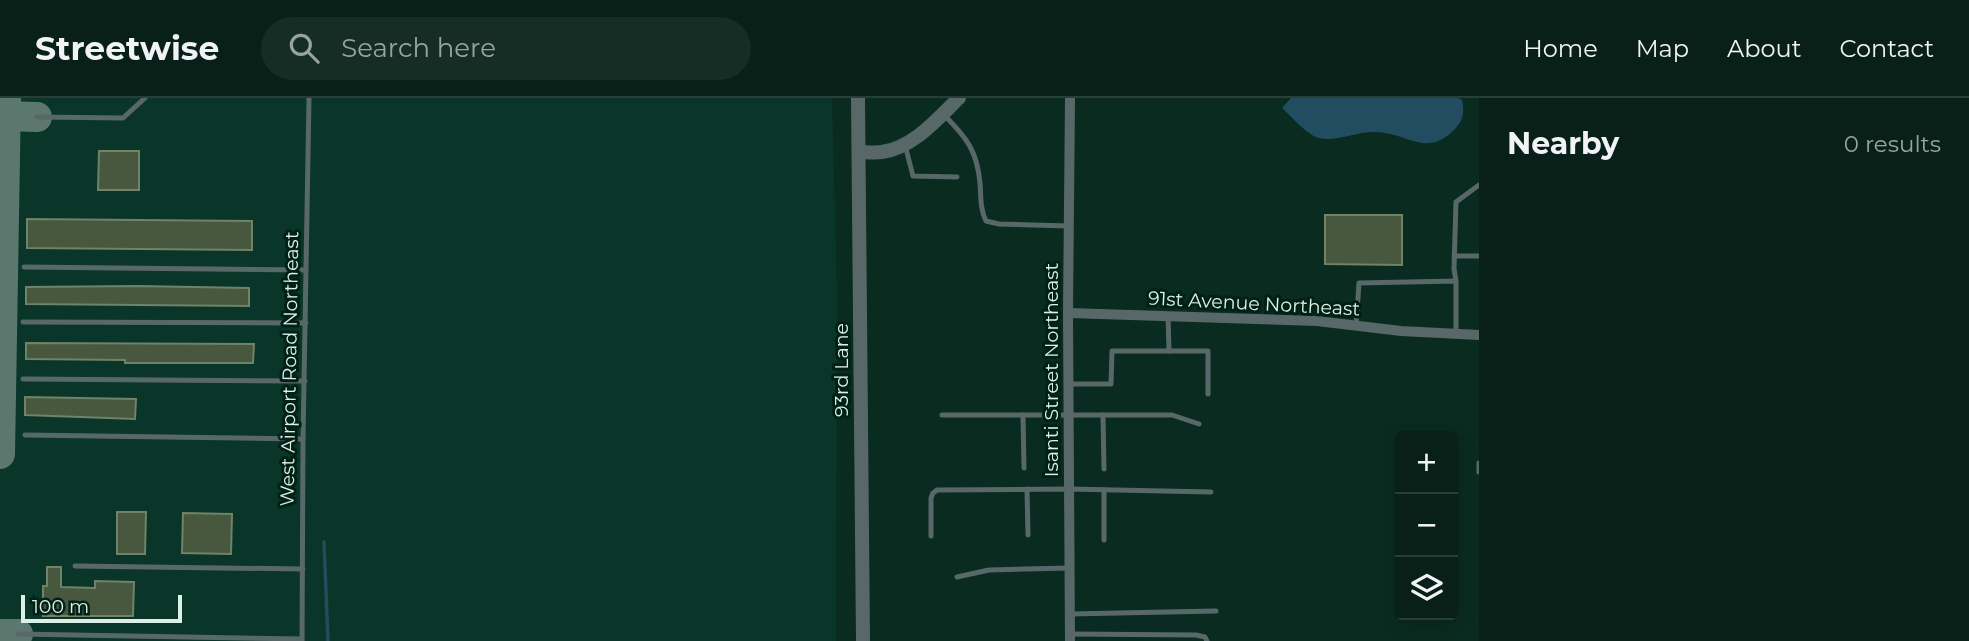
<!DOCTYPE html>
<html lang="en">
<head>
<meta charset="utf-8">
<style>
  :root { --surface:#082018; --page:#162d25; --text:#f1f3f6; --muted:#98a3a2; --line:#293e37 }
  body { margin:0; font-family:Montserrat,sans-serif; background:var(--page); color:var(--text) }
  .controls { position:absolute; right:21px; bottom:21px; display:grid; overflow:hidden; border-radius:7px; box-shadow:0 4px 18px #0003 }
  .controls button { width:63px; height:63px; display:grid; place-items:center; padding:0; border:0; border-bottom:2px solid var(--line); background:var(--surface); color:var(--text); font:35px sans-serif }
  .scale { position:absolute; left:21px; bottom:18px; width:161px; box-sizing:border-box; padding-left:7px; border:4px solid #ddf0e7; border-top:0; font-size:19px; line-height:24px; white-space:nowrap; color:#ddf0e7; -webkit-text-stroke:5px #012117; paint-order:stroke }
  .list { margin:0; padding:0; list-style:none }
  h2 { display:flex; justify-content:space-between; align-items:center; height:91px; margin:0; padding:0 28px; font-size:30px }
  h2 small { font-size:23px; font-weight:400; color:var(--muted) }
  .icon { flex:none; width:38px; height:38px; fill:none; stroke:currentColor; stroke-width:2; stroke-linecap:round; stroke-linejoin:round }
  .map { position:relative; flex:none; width:1479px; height:543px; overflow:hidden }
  header { display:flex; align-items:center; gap:42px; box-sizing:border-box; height:98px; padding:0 35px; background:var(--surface); border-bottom:2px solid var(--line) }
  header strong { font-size:33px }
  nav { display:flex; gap:38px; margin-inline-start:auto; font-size:24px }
  .search { width:490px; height:63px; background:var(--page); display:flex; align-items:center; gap:18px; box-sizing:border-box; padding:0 24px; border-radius:38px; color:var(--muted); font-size:26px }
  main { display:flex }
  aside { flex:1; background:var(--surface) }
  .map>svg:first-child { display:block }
</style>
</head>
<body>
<header>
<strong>Streetwise</strong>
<div class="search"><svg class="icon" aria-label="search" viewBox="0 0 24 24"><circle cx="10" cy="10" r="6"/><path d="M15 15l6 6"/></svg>Search here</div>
<nav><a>Home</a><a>Map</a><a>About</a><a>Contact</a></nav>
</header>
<main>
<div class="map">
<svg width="1479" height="543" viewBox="0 0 1479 543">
  <rect width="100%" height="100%" fill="#0a2b20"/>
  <polygon fill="#093628" points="0,0 832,0 837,196 836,543 0,543"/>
  <path fill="#224c5f" d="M1291 0H1458L1462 2C1465 15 1463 23 1454 32 1425 61 1406 33 1373 34 1356 34 1336 44 1319 40 1307 37 1292 19 1282 10Z"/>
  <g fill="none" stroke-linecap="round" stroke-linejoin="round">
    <polyline stroke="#224c5f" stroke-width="3.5" points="324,444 328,543"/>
    <g stroke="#5c786e" stroke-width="30">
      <polyline points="5,18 37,19"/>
      <polyline points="0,356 6,0"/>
      <polyline points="0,536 18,536"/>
    </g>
  </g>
  <g fill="#47583f" stroke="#708268" stroke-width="2">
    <polygon points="99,53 139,53 139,92 98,92"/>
    <polygon points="1325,117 1402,117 1402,167 1325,166"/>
    <polygon points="27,121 252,123 252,152 27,150"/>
    <polygon points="138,188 249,190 249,208 26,206 26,189"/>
    <polygon points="26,245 254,246 253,265 125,265 125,262 26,261"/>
    <polygon points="25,299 136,301 135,321 25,317"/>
    <polygon points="117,414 146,414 145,456 117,456"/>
    <polygon points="183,415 232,416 231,456 182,455"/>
    <polygon points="47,469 61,469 61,489 95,490 95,483 134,484 133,518 43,518 43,488 47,488"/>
  </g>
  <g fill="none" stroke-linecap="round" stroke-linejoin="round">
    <g stroke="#586869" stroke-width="5">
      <path d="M945 18C967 40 977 53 980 85 981 98 980 111 986 123L999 126 1068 128"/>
      <polyline points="37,19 123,20 145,0"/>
      <polyline points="905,47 913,78 957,79"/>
      <polyline points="1454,158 1479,158"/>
      <polyline points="24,169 306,172"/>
      <polyline points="1456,183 1454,171 1456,104 1479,87"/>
      <polyline points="23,224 306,225"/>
      <polyline points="1356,228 1359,185 1456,183 1456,236"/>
      <polyline points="1169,253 1208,253 1208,296"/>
      <polyline points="23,281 305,283"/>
      <polyline points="1069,286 1111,286 1112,253 1169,253 1168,217"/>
      <polyline points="942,317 1172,317 1199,326"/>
      <polyline points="1023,317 1024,370"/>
      <polyline points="1103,317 1104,371"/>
      <polyline points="25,337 303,341"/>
      <polyline points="1479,365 1479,374"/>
      <polyline points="1027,391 1028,437"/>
      <polyline points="1104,392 1104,442"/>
      <polyline points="931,438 931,400 933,395 937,392 1069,391 1211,394"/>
      <polyline points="75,468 303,471"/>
      <polyline points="957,479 989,472 1070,470"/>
      <polyline points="1070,516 1216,513"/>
      <polyline points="18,536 302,541"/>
      <polyline points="1070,536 1196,537 1205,539 1207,543"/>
      <polyline points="302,543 303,341 309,0"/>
    </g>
    <g stroke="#586869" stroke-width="10">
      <polyline points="1068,215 1317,223 1401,233 1479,237"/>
      <polyline points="1070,543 1068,215 1070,0"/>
    </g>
    <g stroke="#586869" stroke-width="14">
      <polyline points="858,0 863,543"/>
      <path d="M859 54C866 54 875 55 882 54 913 50 937 21 959 0"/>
    </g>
  </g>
  <g text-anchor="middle" stroke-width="6" stroke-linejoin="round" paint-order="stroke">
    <g font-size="19" fill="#ddf0e7" stroke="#012117">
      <text transform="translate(1254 205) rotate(3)" y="7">91st Avenue Northeast</text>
      <text transform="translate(289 271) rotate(-89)" y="7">West Airport Road Northeast</text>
      <text transform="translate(841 272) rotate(-90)" y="7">93rd Lane</text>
      <text transform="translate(1051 272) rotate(-90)" y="7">Isanti Street Northeast</text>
    </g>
  </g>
</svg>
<div class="controls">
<button>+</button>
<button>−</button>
<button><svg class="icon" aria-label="layers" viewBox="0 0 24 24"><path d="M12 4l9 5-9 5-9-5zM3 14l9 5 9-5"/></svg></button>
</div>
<div class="scale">100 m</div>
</div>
<aside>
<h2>Nearby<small>0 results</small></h2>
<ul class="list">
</ul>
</aside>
</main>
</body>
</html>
